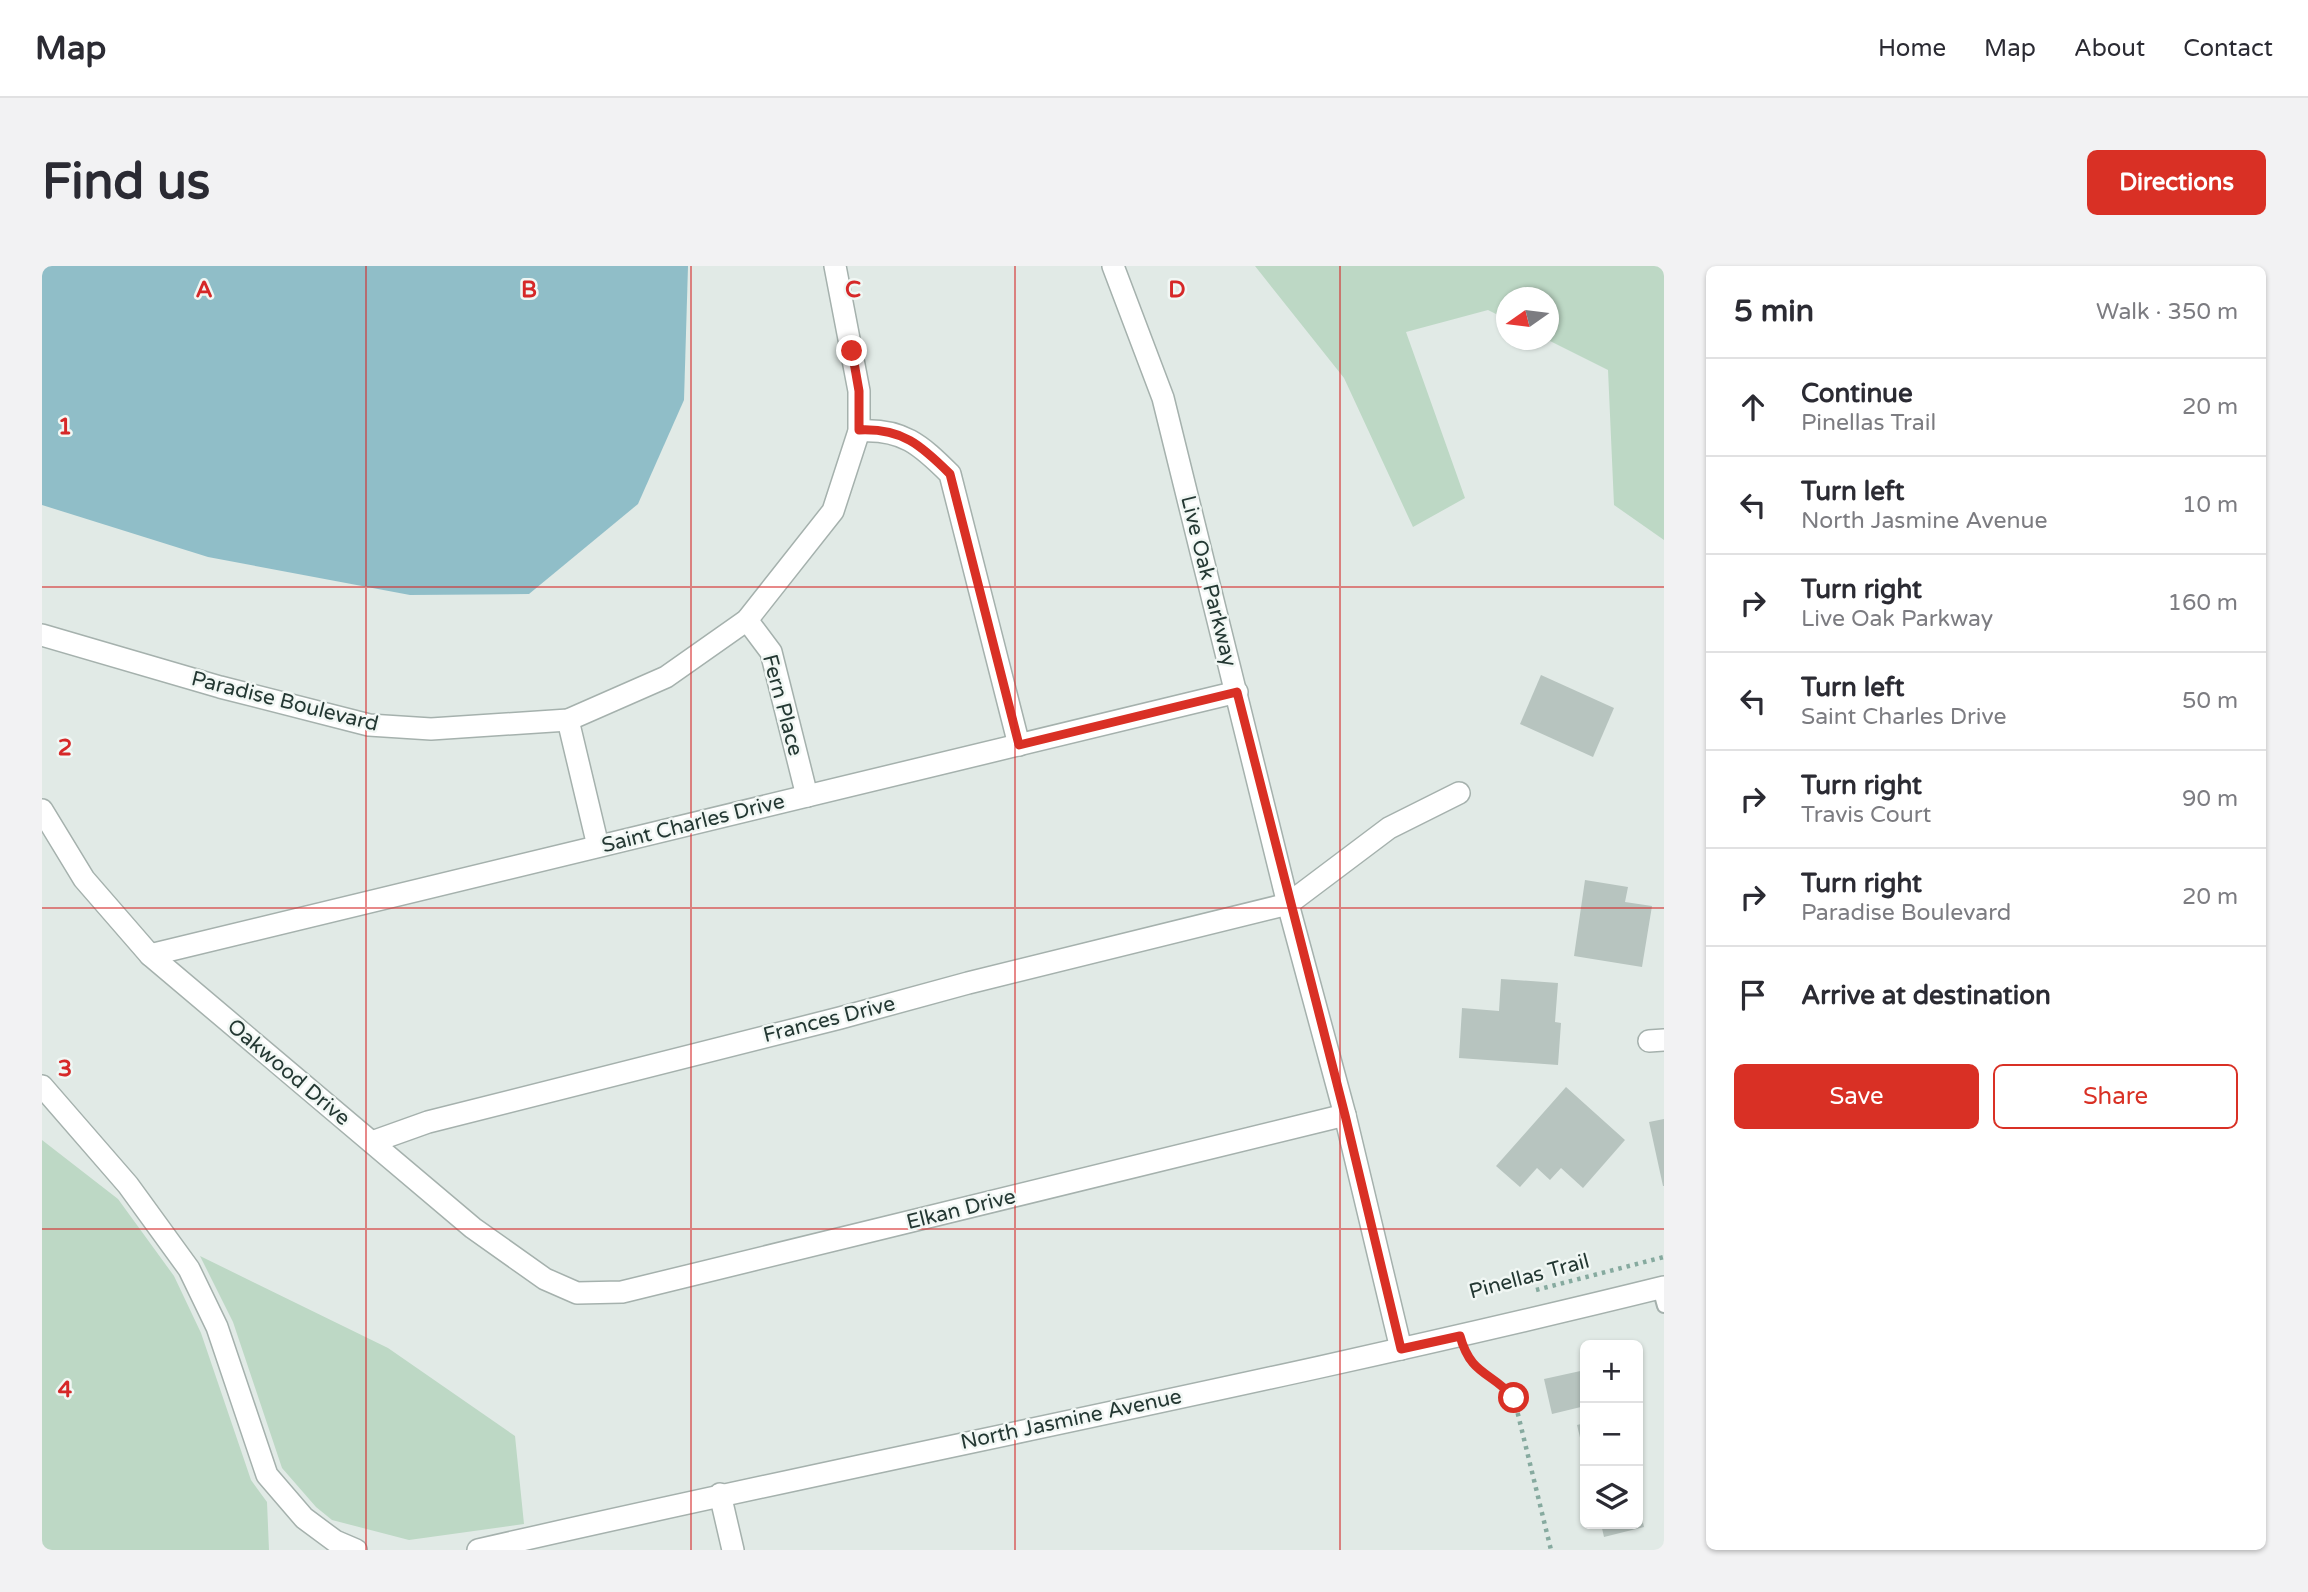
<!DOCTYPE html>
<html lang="en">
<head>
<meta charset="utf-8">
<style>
  :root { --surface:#fff; --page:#f2f2f3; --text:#2b2b33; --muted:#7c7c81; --line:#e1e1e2; --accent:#d93025 }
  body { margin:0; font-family:"Varela Round",sans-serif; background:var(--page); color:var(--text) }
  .controls { position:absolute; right:21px; bottom:21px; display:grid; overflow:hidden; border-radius:10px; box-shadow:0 2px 5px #0004 }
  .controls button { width:63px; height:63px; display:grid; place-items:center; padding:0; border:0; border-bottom:2px solid var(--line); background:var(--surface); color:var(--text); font:35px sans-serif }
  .compass { position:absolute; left:1454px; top:21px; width:63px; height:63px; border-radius:50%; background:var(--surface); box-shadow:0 2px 5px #0004; rotate:256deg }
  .stop { position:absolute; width:21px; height:21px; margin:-16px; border:5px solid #d93025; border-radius:50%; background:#fff }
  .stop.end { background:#d93025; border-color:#fff; box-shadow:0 2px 7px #0008 }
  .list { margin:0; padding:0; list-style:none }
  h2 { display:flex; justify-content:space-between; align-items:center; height:91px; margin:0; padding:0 28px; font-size:30px }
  h2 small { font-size:23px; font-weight:400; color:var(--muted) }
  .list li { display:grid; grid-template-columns:46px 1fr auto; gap:21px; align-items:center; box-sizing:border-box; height:98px; padding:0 28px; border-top:2px solid var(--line) }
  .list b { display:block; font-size:26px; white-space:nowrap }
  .list p { margin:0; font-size:23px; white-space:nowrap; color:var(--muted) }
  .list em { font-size:23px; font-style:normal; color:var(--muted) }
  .actions { display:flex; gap:14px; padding:21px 28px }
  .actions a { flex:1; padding:16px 0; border:2px solid var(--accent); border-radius:10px; text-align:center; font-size:24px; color:var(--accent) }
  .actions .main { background:var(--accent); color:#fff }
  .icon { flex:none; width:38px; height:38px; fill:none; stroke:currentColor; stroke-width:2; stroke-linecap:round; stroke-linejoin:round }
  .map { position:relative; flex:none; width:1622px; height:1284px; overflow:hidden; border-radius:10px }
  header { display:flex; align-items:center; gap:42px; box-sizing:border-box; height:98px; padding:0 35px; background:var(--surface); border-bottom:2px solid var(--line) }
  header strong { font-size:33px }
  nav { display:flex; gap:38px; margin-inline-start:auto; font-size:24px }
  .intro { display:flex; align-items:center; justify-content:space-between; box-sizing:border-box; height:168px; padding:0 42px }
  h1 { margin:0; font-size:49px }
  .button { padding:18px 32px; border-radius:10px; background:var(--accent); color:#fff; font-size:24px; font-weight:700 }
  main { display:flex; gap:42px; padding:0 42px }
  aside { flex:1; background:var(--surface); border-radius:10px; box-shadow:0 2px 5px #0004 }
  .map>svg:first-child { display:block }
</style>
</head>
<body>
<header>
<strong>Map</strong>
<nav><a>Home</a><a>Map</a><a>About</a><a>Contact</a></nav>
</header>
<div class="intro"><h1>Find us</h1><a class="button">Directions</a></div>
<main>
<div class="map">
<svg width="1622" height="1284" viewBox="0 0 1622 1284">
  <rect width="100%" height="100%" fill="#e1eae6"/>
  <g fill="#bdd8c5">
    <polygon points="1213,0 1622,0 1622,274 1572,239 1566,104 1506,74 1506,32 1464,32 1464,53 1446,44 1364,66 1423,232 1371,261 1302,112"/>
    <polygon points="0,874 76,933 132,1010 159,1067 209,1214 225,1236 227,1284 0,1284"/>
    <polygon points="158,990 346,1082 473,1170 482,1258 367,1274 290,1254 274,1241 240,1202 191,1056"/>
  </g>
  <polygon fill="#90bec8" points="0,0 646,0 642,134 596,238 487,328 368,329 166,291 0,239"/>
  <g fill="#b7c4bf">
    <polygon points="1499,409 1572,442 1551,491 1478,458"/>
    <polygon points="1543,614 1586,621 1583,636 1610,640 1600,701 1532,690"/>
    <polygon points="1459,713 1516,717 1513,756 1519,757 1516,799 1417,792 1420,742 1457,745"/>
    <polygon points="1524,821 1583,874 1541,922 1519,902 1508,914 1495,902 1478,921 1454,900"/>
    <polygon points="1622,853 1622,920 1621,920 1607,856"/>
    <polygon points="1543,1104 1543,1140 1510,1148 1502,1113"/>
    <polygon points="1543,1157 1543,1188 1542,1188 1535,1159"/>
    <polygon points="1597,1239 1602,1261 1562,1271 1559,1258 1596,1258"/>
  </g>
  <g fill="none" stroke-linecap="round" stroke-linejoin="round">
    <defs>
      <polyline id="service" points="1617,1022 1622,1040"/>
      <g id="minor">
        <polyline points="1071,0 1121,132 1246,638 1303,849 1359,1083"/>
        <path d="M817 165C860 162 879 179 908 208L977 479"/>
        <polyline points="705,354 729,386 765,530"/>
        <polyline points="0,369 178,421 327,459 389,463 526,454 624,411 705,354 791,245 817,165 817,125 793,0"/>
        <polyline points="526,454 556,580"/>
        <polyline points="0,544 42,613 108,689 431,962 503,1013 535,1027 580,1026 1303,849"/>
        <polyline points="108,689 1195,426"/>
        <polyline points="1607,775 1622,774"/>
        <polyline points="0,820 86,919 147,1003 175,1061 225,1209 262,1252 293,1275 314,1284"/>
        <polyline points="330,876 386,856 798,752 926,717 1246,638 1347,562 1417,527"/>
        <polyline points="678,1228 691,1284"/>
        <path d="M436 1284C831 1193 1229 1118 1622 1021"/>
      </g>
    </defs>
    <use href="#service" stroke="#a5b1ad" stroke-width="16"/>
    <use href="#minor" stroke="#a5b1ad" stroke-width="24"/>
    <g stroke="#86aa9f" stroke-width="4.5" stroke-dasharray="3.5 5" stroke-linecap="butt">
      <polyline points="1494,1024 1622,991"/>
      <polyline points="1425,1093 1472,1132 1509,1284"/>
    </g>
    <use href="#service" stroke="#fff" stroke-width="12"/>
    <use href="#minor" stroke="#fff" stroke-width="21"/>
  </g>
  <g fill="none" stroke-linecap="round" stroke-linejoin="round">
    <path stroke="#d93025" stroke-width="9" d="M810 85 817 125V164C860 162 879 179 908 208L977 479 1195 426 1303 849 1359 1083 1418 1070C1429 1110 1449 1105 1472 1132"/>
  </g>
  <path fill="none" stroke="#d62828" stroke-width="2" stroke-opacity="0.55" d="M324 0V1284M649 0V1284M973 0V1284M1298 0V1284M0 321H1622M0 642H1622M0 963H1622"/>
  <g text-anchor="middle" stroke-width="5" stroke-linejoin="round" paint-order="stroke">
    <g font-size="21" fill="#243833" stroke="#f1f7f4">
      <text transform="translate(1167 315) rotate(76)" y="7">Live Oak Parkway</text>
      <text transform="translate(243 435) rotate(14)" y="7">Paradise Boulevard</text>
      <text transform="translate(741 439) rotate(75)" y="7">Fern Place</text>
      <text transform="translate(651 557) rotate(-14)" y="7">Saint Charles Drive</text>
      <text transform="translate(787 753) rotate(-14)" y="7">Frances Drive</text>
      <text transform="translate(247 806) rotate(40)" y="7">Oakwood Drive</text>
      <text transform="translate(919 943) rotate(-14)" y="7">Elkan Drive</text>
      <text transform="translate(1487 1010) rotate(-15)" y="7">Pinellas Trail</text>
      <text transform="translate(1029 1153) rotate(-12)" y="7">North Jasmine Avenue</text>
    </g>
  </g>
  <g font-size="23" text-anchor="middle" font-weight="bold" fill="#d62828" stroke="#f1f7f4" stroke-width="5" stroke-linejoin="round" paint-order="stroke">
    <text x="162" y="31">A</text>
    <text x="487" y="31">B</text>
    <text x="811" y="31">C</text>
    <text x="1135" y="31">D</text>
    <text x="23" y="168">1</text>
    <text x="23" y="489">2</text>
    <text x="23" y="810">3</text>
    <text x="23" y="1131">4</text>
  </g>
</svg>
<div class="controls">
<button>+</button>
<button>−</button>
<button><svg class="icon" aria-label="layers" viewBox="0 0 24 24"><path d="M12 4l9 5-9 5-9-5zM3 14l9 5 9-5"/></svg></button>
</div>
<svg class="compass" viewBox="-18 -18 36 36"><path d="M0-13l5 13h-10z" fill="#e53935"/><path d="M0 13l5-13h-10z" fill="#7c7c81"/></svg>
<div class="stop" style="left:1472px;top:1132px"></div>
<div class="stop end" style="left:810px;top:85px"></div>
</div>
<aside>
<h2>5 min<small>Walk · 350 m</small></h2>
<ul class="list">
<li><svg class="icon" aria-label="ahead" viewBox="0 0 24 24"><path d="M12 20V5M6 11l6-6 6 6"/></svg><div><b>Continue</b><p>Pinellas Trail</p></div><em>20 m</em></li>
<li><svg class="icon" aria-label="left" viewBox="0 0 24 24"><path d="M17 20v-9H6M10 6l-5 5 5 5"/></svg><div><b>Turn left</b><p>North Jasmine Avenue</p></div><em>10 m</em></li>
<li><svg class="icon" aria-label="right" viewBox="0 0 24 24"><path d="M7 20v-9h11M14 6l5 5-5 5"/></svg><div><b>Turn right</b><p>Live Oak Parkway</p></div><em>160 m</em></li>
<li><svg class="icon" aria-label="left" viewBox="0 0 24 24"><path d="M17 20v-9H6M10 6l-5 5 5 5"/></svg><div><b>Turn left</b><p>Saint Charles Drive</p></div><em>50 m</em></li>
<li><svg class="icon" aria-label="right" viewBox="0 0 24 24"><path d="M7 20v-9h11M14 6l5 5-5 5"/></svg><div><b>Turn right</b><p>Travis Court</p></div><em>90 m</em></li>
<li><svg class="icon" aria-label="right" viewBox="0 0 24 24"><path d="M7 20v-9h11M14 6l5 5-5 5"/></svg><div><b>Turn right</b><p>Paradise Boulevard</p></div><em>20 m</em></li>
<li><svg class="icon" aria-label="arrive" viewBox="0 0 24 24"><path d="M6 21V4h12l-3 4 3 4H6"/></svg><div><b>Arrive at destination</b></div></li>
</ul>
<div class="actions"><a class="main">Save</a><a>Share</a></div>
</aside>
</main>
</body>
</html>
